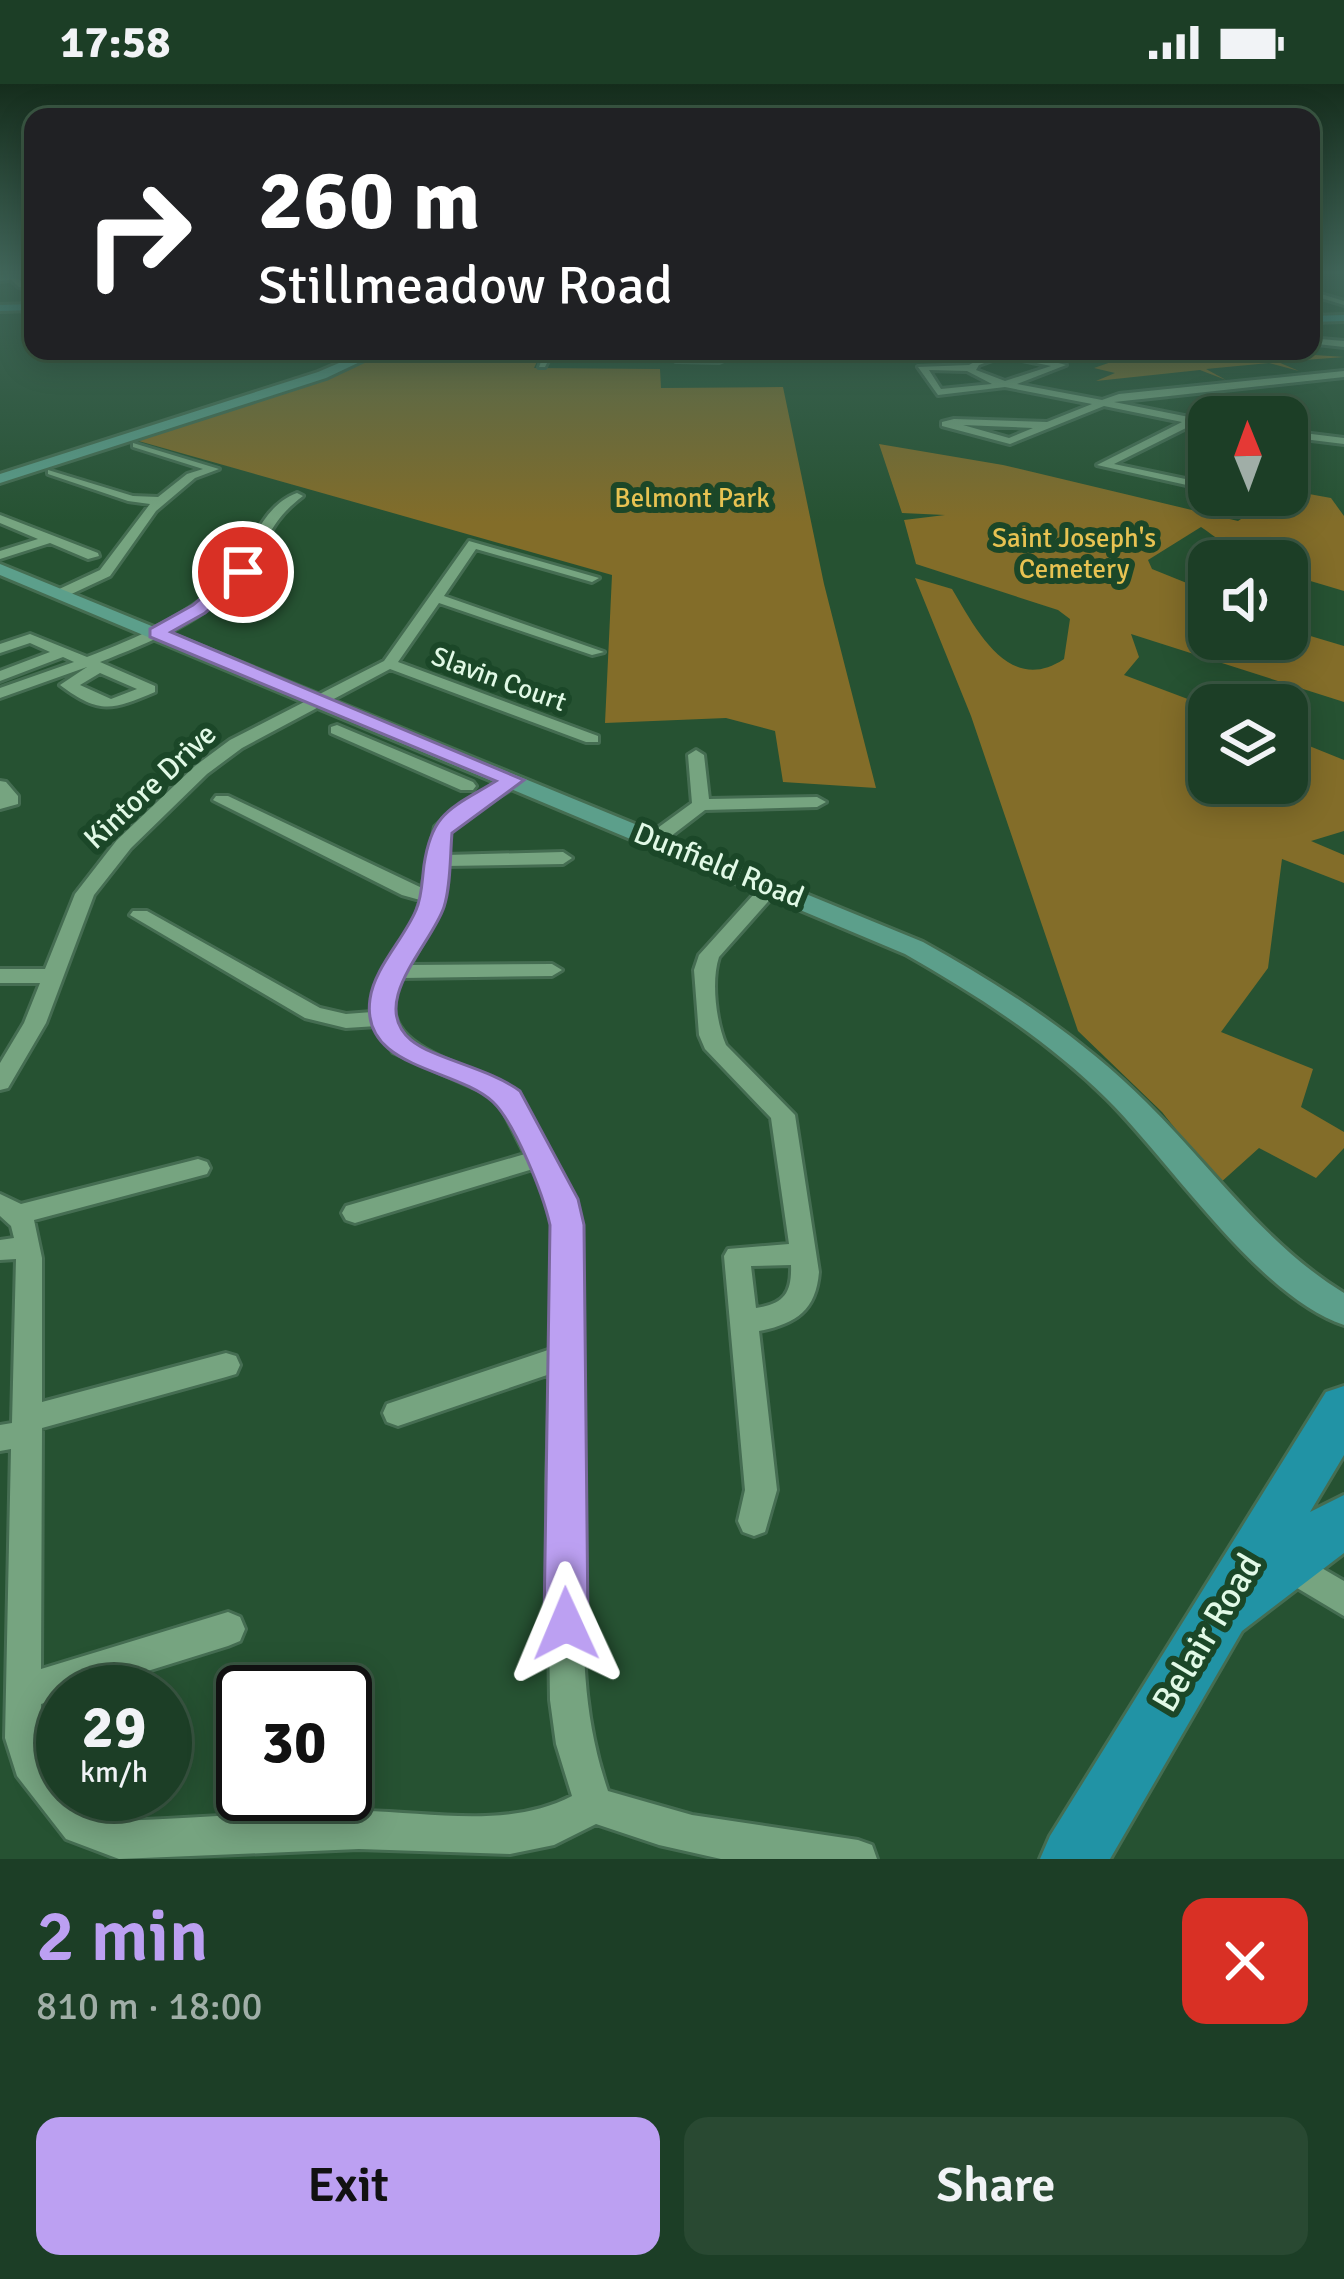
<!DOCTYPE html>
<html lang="en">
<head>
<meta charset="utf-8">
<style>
  :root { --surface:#1c3e26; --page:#294932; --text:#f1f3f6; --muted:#a0aea7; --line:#3a5743; --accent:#bca0f2 }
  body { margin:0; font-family:Signika,sans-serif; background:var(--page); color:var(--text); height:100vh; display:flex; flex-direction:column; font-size:45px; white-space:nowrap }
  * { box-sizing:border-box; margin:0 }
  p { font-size:39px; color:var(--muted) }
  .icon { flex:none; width:66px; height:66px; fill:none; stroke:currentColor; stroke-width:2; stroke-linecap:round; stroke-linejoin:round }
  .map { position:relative; height:1775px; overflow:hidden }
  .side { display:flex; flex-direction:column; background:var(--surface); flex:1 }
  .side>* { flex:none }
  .top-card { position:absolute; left:24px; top:24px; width:1296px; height:252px; border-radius:24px; box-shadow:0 6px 30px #0003,0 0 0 3px var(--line); background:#202124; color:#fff; overflow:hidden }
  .needle { width:78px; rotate:359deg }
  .fabs { position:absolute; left:1188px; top:312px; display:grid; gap:24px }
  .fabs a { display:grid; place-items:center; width:120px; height:120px; border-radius:24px; background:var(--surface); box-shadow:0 6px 30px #0003,0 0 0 3px var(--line); font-size:60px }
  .speed { position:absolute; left:36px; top:1581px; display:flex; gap:24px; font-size:60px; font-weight:700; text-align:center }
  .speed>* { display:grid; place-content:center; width:156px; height:156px; border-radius:50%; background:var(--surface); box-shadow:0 6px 30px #0003,0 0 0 3px var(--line); line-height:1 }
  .speed small { font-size:30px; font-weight:400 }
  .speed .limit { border:6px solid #111; border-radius:18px; background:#fff; color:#111 }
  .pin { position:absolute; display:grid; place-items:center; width:102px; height:102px; color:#fff; margin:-51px; border:6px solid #fff; border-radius:50%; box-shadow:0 3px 12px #0007 }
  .me { position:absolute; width:132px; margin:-66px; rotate:359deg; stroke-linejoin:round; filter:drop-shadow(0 0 9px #0008) }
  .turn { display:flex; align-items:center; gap:42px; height:252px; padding:0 36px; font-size:54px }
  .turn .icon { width:156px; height:156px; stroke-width:2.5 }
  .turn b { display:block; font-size:84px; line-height:102px }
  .round { display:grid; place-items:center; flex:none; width:126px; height:126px; border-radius:24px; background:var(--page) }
  .overview { display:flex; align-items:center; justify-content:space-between; height:204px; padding:0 36px }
  h1 { font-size:72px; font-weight:600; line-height:90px; color:var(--accent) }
  .action { display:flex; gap:24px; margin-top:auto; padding:24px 36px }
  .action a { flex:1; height:138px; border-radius:24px; background:var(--accent); color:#111; font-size:48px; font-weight:600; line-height:138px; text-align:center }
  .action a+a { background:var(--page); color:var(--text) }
  .status { display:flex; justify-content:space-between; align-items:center; height:84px; padding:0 60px; background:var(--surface); direction:ltr }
  .status svg { height:33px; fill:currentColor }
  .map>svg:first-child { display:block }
  .green { fill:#836d29 }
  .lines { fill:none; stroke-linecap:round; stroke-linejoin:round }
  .street-casing { stroke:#456d52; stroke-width:6 }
  .secondary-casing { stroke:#456d52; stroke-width:6 }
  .primary-casing { stroke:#456d52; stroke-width:6 }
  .highway-casing { stroke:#456d52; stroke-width:6 }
  .street { fill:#76a480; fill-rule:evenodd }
  .secondary { fill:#5c9f8b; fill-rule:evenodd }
  .primary { fill:#439a96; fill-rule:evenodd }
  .highway { fill:#2193a5; fill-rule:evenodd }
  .route { fill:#bca0f2; stroke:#7a689d; stroke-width:3 }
  .labels { text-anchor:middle; stroke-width:12; stroke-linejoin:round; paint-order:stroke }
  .far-park-label { font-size:27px; fill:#e7c252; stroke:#1b4728 }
  .far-street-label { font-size:27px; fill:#e1f9e6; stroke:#1b4728 }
  .street-label { font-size:30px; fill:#e1f9e6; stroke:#1b4728 }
  .near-street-label { font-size:36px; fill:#e1f9e6; stroke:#1b4728 }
</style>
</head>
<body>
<div class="status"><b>17:58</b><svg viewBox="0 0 49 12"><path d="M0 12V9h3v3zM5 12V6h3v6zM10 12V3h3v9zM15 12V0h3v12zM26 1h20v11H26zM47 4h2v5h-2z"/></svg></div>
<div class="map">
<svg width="1344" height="1775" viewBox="0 0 1344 1775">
  <rect width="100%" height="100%" fill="#265232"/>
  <!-- green -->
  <path class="green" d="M385,267H542L534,284L660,285L661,304L783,303L824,500L876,704L783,698L775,647L726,634L605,639L612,491L135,356L359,281Z
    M1143,267L1211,276L1253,267L1344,273L1278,278L1299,287L1269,279L1206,285L1226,296L1200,286L1096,297L1115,289L1094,284Z
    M879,360L1003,381L1238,437L1278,411H1287V406L1331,414L1344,432V507L1287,490V477C1242,477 1236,467 1201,443L1148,476L1152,485L1209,508V555H1287V545L1344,562V618L1131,550L1139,573L1124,591L1209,623V699H1287V653L1344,676V747L1311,757L1344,771V799L1282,775L1268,884L1221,948L1313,985L1301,1023L1344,1048V1064L1316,1094L1259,1064L1219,1100L1162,1028L1078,947L971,632L915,494L952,505C976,545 1009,612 1064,575L1070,535L1058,526L916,480L904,436L945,431L902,429Z"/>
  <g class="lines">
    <defs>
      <path id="street" d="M5,190H13L24,199L33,201V205L19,203Z
        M1311,207L1344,217V221L1311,211Z
        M1320,255L1344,257V263L1317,260Z
        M545,267H553L545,283H539Z
        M732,267H744L719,278L676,277L718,272Z
        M994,267H1012L1066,281L1017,300L1102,316L1119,310L1344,287V293L1114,318L1209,337V343L1194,340L1114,380L1209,400V406L1097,381L1182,338L1104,322L1010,360L942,342V338L954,335L1047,338L1092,320L1005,303L938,311L918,283L969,281ZM1003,272L1051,282L1005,297L976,286L979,281ZM929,286L967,287L992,300L941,305ZM963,341L1033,344L1009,354Z
        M1287,347L1344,354V360L1287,353Z
        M133,359L219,385L195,394L156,427L110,492L65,513H55V507L100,486L150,420L128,417L48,390V386L133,412L158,413L187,390L203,385L133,363Z
        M297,409L303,412C266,440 269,460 243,492C209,535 149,559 100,578L155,602V608C112,626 100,631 60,601L87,583L0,614V604L74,578L63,573L0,597V587L50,568L30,559L0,569V560L30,550L87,573C136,554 189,532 227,494C254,466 258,424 297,409ZM100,589L137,605L111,615L80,601Z
        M0,431L98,469L99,472L88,475L50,459L0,475V467L38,455L0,439Z
        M469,457L599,494L592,498L476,465L444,512L604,568L592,571L439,519L398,578L598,652V658H586L390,585L242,664L207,690L131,764L94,811L46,939L8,1004L0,1006V979L24,939L40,899H0V885H45L75,810L117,756L195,682L230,656L384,577Z
        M337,641L473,698L476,702L473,706H461L331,649V643Z
        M696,666L704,671L709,715L817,713L826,718L817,723L705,726L662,759H648L646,755L648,751L692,719L688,671Z
        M513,691L522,696L519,700L466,733L450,749L446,771L563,768L572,774L563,780L445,782L437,833L410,881L552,880L562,886L552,892L402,894C362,967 477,978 517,1009L574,1115L580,1141C579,1257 578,1374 582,1490C584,1570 582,1630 608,1707L692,1731L858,1756L872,1761L877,1775H721L659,1761L596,1740L554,1761L510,1770L359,1765L119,1775L66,1755L17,1692L5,1654L11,1365L0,1367V1341L12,1339L16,1175L0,1176V1156L14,1154L11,1142L0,1132V1110L21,1120L198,1075L207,1078L210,1084L207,1090L34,1136L42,1174V1318L226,1269L236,1272L240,1281L236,1290L226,1293L42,1344L41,1585L228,1528L240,1533L245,1545L240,1557L228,1562L80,1608H63V1613L41,1620C41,1634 39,1649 44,1663C51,1684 63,1684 63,1710H78L91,1727L119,1737C200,1734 281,1727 362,1727C431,1728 508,1745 572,1712L556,1660L550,1616L547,1398L550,1290L398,1342L387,1338L383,1329L387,1320L551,1265L554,1141L548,1115L533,1085L355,1139L346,1136L342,1129L346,1122L525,1070L500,1020L486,1009L393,968L377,942L346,944L305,934L130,831L133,827H147L320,924L346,930L372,928C374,885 413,858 420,816L402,811L213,716L216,712H228L422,804L435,743L454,725Z
        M0,697L6,698L18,712V720L0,725Z
        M772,796L782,802L719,873C711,897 716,938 726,961L795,1031L819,1188C816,1227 795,1240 759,1247L777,1406L765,1448L754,1452L743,1448L738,1437L745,1406L724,1172L728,1165L789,1160L771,1034L705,965L699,951L694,886L699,871L765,798ZM791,1181C792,1209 784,1220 756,1224L751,1182Z
        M1289,1465L1344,1497V1532L1277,1492L1273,1481L1277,1470Z"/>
      <path id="secondary" d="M33,190V193L0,197V191Z
        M367,267H383L326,294L0,399V390L318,288Z
        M0,480L923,858C1004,903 1081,953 1146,1018C1211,1082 1265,1161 1344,1209V1241C1259,1213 1171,1078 1106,1014C1047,956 977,911 905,870L0,491Z"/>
      <path id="primary" d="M33,220V226L0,227V221Z
        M1344,231V237L1311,238V232Z"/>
      <path id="highway" d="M1344,1302V1371L1310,1428L1344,1411V1469L1242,1547L1110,1775H1040L1050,1752L1326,1308Z"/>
    </defs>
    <!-- street casing -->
    <use href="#street" class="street-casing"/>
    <!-- secondary casing -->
    <use href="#secondary" class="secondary-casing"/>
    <!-- primary casing -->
    <use href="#primary" class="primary-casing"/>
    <!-- highway casing -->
    <use href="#highway" class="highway-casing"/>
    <!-- street -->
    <use href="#street" class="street"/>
    <!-- secondary -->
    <use href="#secondary" class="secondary"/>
    <!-- primary -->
    <use href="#primary" class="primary"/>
    <!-- highway -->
    <use href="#highway" class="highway"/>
  </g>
  <!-- sky -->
  <linearGradient id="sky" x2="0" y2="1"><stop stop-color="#152d1c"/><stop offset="0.43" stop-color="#41665a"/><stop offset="1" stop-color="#41665a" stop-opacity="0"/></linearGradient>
  <rect width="1344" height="438" fill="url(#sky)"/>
  <!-- route -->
  <path class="route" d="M237,484L252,488L205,529L171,548L524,696L452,749C450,772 451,801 444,823C432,860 367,919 411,956C434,975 489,984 520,1007L578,1115L584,1141L588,1540L581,1556L566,1562L550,1556L544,1540L550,1141C543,1110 515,1039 493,1018C455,983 360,985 370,915C374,884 404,855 416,826C422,813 422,796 424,781C432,727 452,724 496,697L150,553V545L193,521Z"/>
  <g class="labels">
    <!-- far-park labels -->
    <g class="far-park-label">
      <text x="692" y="423">Belmont Park</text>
      <text x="1074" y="463">Saint Joseph's<tspan x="1074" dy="31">Cemetery</tspan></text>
    </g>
    <!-- far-street labels -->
    <g class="far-street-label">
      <text transform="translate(499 595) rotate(20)" y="9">Slavin Court</text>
    </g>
    <!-- street labels -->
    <g class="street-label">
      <text transform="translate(150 702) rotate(-43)" y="10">Kintore Drive</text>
      <text transform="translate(719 781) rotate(22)" y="10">Dunfield Road</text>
    </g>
    <!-- near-street labels -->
    <g class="near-street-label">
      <text transform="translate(1206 1548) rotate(-59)" y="13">Belair Road</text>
    </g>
  </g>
</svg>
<div class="fabs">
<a><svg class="needle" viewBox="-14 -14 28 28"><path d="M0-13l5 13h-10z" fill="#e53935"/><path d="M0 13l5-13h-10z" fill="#a0aea7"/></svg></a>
<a><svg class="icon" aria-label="sound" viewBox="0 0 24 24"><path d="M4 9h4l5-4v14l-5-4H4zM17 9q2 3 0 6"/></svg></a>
<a><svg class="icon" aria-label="layers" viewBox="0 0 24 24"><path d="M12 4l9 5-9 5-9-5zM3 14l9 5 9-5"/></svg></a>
</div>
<div class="speed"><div>29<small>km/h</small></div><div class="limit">30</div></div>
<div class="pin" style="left:243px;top:488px;background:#d93025"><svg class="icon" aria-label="arrive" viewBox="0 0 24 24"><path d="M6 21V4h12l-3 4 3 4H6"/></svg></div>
<svg class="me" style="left:566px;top:1540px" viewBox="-20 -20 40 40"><path d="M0-17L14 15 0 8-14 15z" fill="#bca0f2" stroke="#fff" stroke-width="4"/></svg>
<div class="top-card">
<div class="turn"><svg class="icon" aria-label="right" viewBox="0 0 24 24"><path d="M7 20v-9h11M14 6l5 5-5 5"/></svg><div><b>260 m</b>Stillmeadow Road</div></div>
</div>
</div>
<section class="side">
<div class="overview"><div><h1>2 min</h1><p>810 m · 18:00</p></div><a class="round" style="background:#d93025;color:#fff"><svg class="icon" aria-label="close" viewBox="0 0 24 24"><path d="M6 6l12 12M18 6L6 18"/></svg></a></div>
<div class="action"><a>Exit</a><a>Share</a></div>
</section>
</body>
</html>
